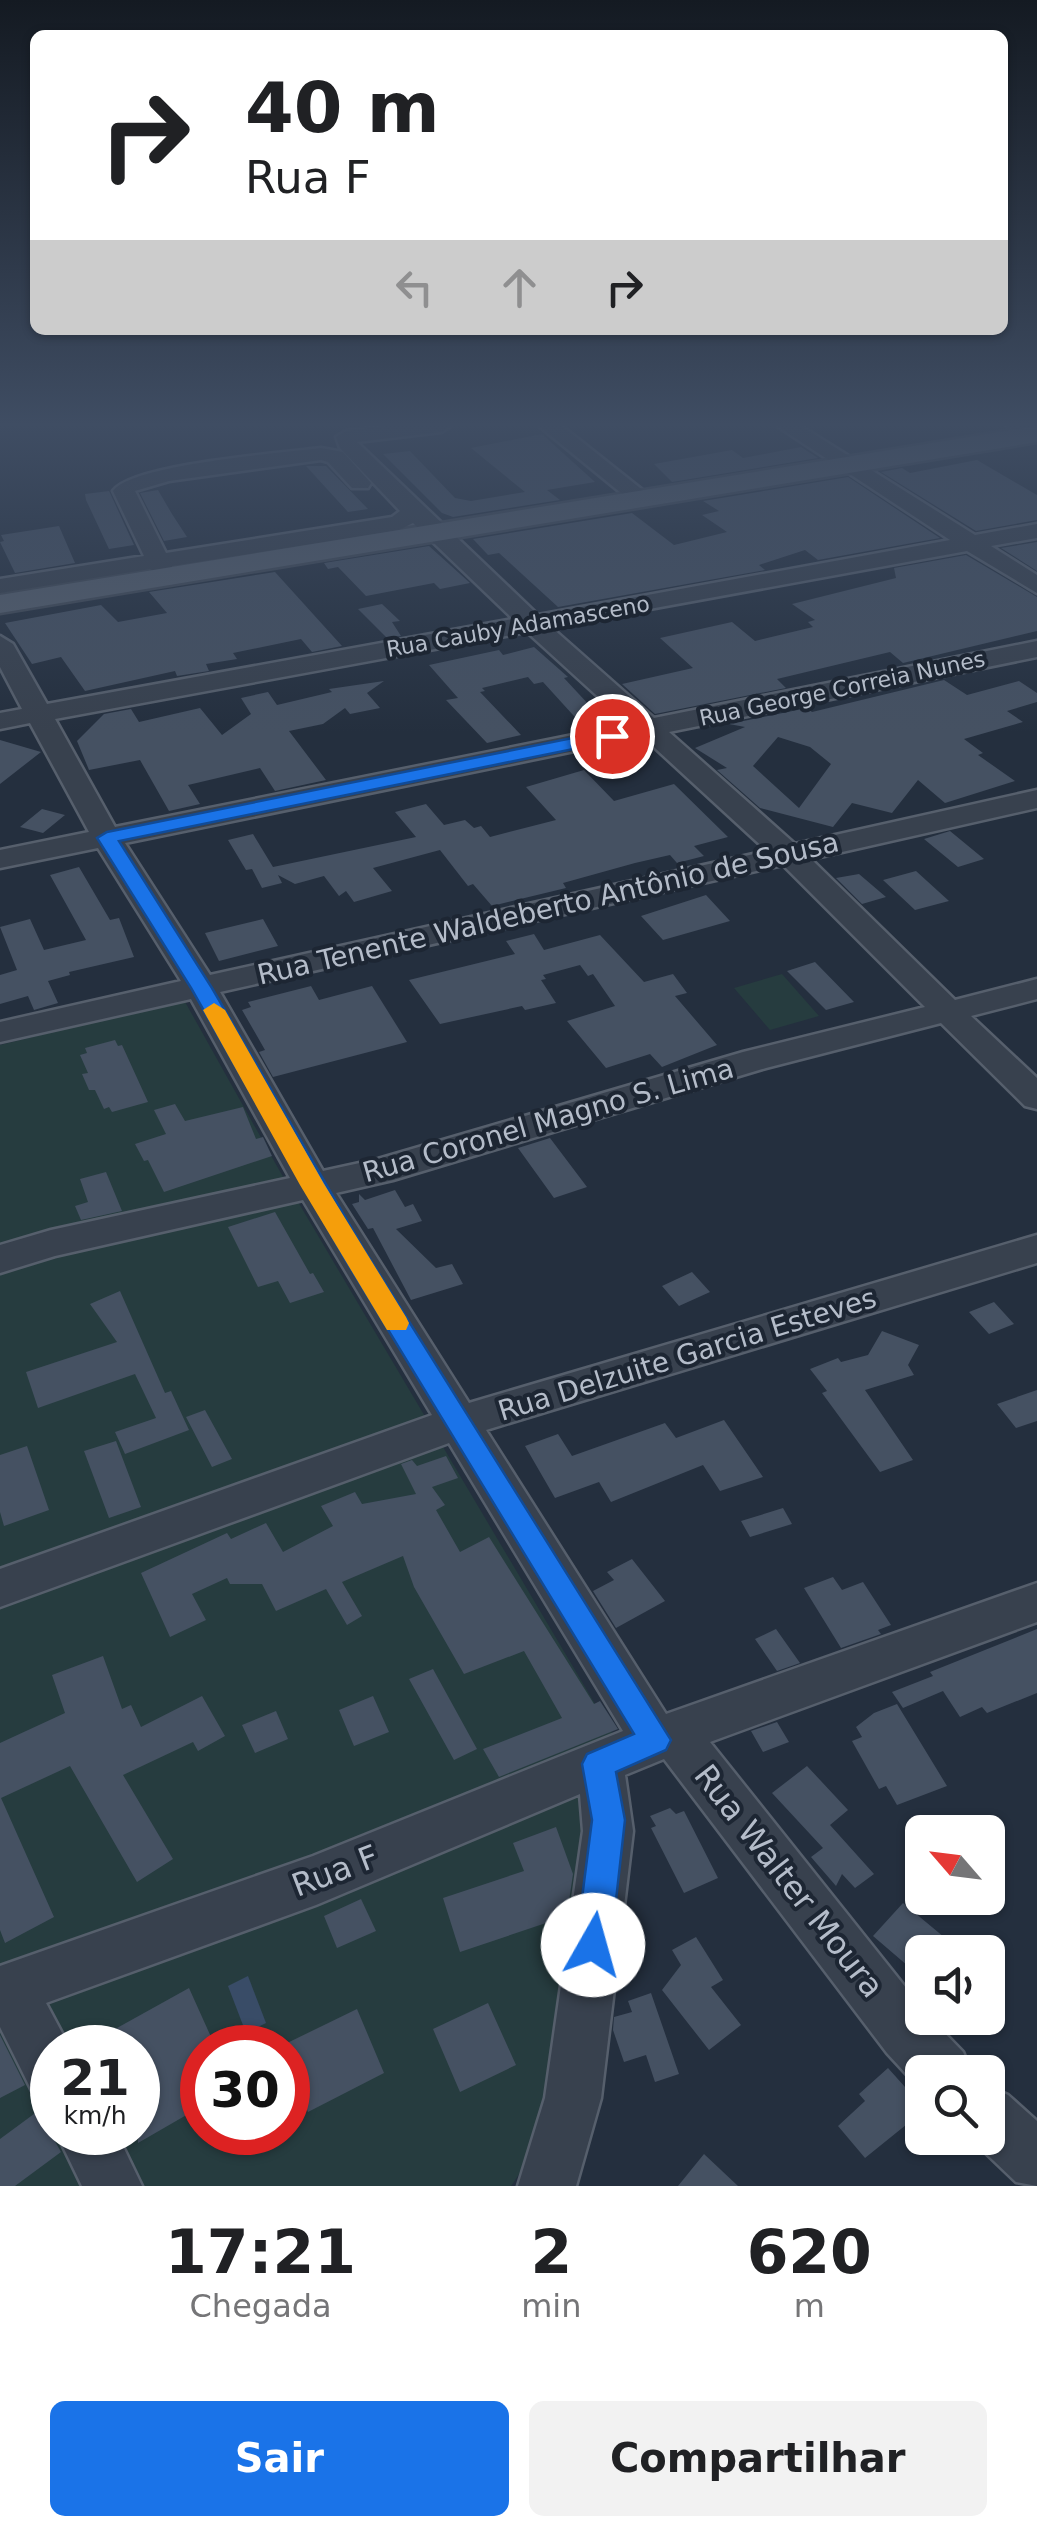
<!DOCTYPE html>
<html lang="pt">
<head>
<meta charset="utf-8">
<style>
  :root { --surface:#fff; --page:#f2f2f2; --text:#202124; --muted:#757577; --accent:#1a73e8 }
  body { margin:0; font-family:"DejaVu Sans",sans-serif; background:var(--page); color:var(--text); height:100vh; display:flex; flex-direction:column; font-size:38px; white-space:nowrap }
  * { box-sizing:border-box; margin:0 }
  p { font-size:32px; color:var(--muted) }
  .icon { flex:none; width:55px; height:55px; fill:none; stroke:currentColor; stroke-width:2; stroke-linecap:round; stroke-linejoin:round }
  .map { position:relative; height:2186px; overflow:hidden }
  .details { display:flex; flex-direction:column; background:var(--surface); flex:1 }
  .details>* { flex:none }
  .banner { position:absolute; left:30px; top:30px; width:978px; height:305px; border-radius:15px; box-shadow:0 2px 8px #0004; background:#fff; color:var(--text); overflow:hidden }
  .needle { width:65px; rotate:298deg }
  .tools { position:absolute; left:905px; top:1815px; display:grid; gap:20px }
  .tools a { display:grid; place-items:center; width:100px; height:100px; border-radius:15px; background:var(--surface); box-shadow:0 2px 8px #0004; font-size:50px }
  .speed { position:absolute; left:30px; top:2025px; display:flex; gap:20px; font-size:50px; font-weight:700; text-align:center }
  .speed>* { display:grid; place-content:center; width:130px; height:130px; border-radius:50%; background:var(--surface); box-shadow:0 2px 8px #0004; line-height:1 }
  .speed small { font-size:25px; font-weight:400 }
  .speed .limit { border:15px solid #d22; background:#fff; color:#111 }
  .pin { position:absolute; display:grid; place-items:center; width:85px; height:85px; color:#fff; margin:-42px; border:5px solid #fff; border-radius:50%; box-shadow:0 2px 10px #0007 }
  .me { position:absolute; width:110px; margin:-55px; rotate:7deg; stroke-linejoin:round; filter:drop-shadow(0 0 8px #0008) }
  .turn { display:flex; align-items:center; gap:35px; height:210px; padding:0 50px; font-size:45px }
  .turn .icon { width:130px; height:130px; stroke-width:2.5 }
  .turn b { display:block; font-size:70px; line-height:85px }
  .lanes { display:flex; align-items:center; height:95px; padding:0 50px; background:#0003; justify-content:center; gap:50px; direction:ltr }
  .lanes .off { opacity:.35 }
  .eta { display:flex; justify-content:space-evenly; align-items:center; height:170px; text-align:center }
  .eta b { font-size:60px; font-weight:700; line-height:70px }
  .cta { display:flex; gap:20px; margin-top:auto; padding:20px 50px }
  .cta a { flex:1; height:115px; border-radius:15px; background:var(--accent); color:#fff; font-size:40px; font-weight:700; line-height:115px; text-align:center }
  .cta a+a { background:var(--page); color:var(--text) }
  .map>svg:first-child { display:block }
  .green { fill:#263c3f; fill-rule:evenodd }
  .water { fill:#394c67 }
  .building { fill:#455162; fill-rule:evenodd }
  .lines { fill:none; stroke-linecap:round; stroke-linejoin:round }
  .minor-casing { stroke:#565f6c; stroke-width:5 }
  .major-casing { stroke:#414a57; stroke-width:5 }
  .minor { fill:#38414e; fill-rule:evenodd }
  .major { fill:#56606e; fill-rule:evenodd }
  .route { fill:#1a73e8; stroke:#114b97; stroke-width:2.5 }
  .slow { fill:#f59e0b }
  .labels { text-anchor:middle; stroke-width:8; stroke-linejoin:round; paint-order:stroke }
  .far-street-label { font-size:22px; fill:#b4bcc9; stroke:#1d2633 }
  .street-label { font-size:28px; fill:#b4bcc9; stroke:#1d2633 }
  .near-street-label { font-size:32px; fill:#b4bcc9; stroke:#1d2633 }
</style>
</head>
<body>
<div class="map">
<svg width="1037" height="2186" viewBox="0 0 1037 2186">
  <rect width="100%" height="100%" fill="#242f3e"/>
  <!-- green -->
  <path class="green" d="M782,974L819,1016L770,1030L734,988Z
    M184,1000L278,1168L614,1736L554,2086L526,2164L511,2186H0V1045ZM52,2048H138V2132H52ZM202,2048H288V2132H202Z"/>
  <!-- water -->
  <path class="water" d="M248,1976L266,2023L246,2033L228,1986Z"/>
  <!-- building -->
  <path class="building" d="M542,434L595,482L547,490L560,500L453,517L442,513L383,454L410,451L455,498L471,501L525,492L471,448Z
    M801,447L818,458L672,482L654,464L732,450L743,458Z
    M977,460L1037,495V520L976,531L881,472L902,468L910,473Z
    M306,466H326L368,509L348,512Z
    M848,477L940,538L818,560L805,550L759,565L765,570L558,607L499,553L488,555L473,539L632,513L674,545L727,532L702,515L719,511L703,501Z
    M158,490L172,514L187,537L164,541L140,493Z
    M109,491L110,493L134,545L109,549L86,500L85,494Z
    M59,526L75,563L15,573L0,542L4,541L1,535Z
    M1037,542V571L1001,548Z
    M429,546L470,583L440,589L434,583L366,596L338,567L328,569L324,563Z
    M966,555L1037,597V631L903,663L890,652L777,679L786,688L655,714L622,684L693,668L660,638L732,622L755,641L813,627L808,622L815,620L792,604L896,578L894,568Z
    M275,572L342,646L312,652L301,639L233,653L237,659L206,664L209,671L177,676L175,671L85,691L61,657L32,664L5,623L101,605L118,622L167,613L149,592Z
    M382,604L400,621L392,622L401,636L387,638L358,609Z
    M534,647L568,677L564,678L604,721L583,726L543,682L534,684L528,677L482,688L485,691L480,692L521,735L487,743L446,700L458,698L429,665L499,650L503,655Z
    M944,680L967,695L1019,681L1037,693V702L1007,711L1023,722L964,739L983,753L978,755L1015,781L945,803L918,780L892,813L852,803L833,827L760,808L717,770L727,768L695,748L745,727L729,724L807,708L812,712ZM778,737L810,747L831,764L799,808L753,766Z
    M384,681L367,693L380,708L350,714L345,708L323,724L289,731L326,780L275,791L260,768L188,785L200,804L169,811L140,760L89,770L77,741L104,714L131,709L139,722L200,708L222,735L251,714L241,698L268,692L277,705L332,692L329,689Z
    M0,740L41,752L0,784Z
    M584,770L614,801L674,784L728,837L694,846L704,856L677,863L670,855L635,863L563,883L566,888L492,906L473,884L468,886L440,850L373,868L392,891L354,902L346,891L339,896L324,876L295,884L278,875L282,883L262,888L252,869L246,870L228,840L253,834L273,867L416,837L395,812L426,804L444,825L465,820L474,828L481,826L490,837L556,820L526,787Z
    M42,809L65,815L43,833L20,827Z
    M950,831L984,859L958,867L924,839Z
    M79,867L110,920L119,918L134,957L69,972L70,975L48,981L58,1003L34,1010L28,996L0,1004V975L17,970L0,927L30,919L44,950L86,940L50,875Z
    M916,871L949,901L915,910L883,880Z
    M859,874L886,897L862,904L836,878Z
    M706,895L730,921L663,940L641,916Z
    M263,919L278,946L219,961L205,933Z
    M534,934L544,950L600,935L644,982L673,974L687,993L675,996L717,1045L662,1067L650,1054L606,1068L567,1021L615,1006L593,974L588,976L580,965L543,975L546,979L541,980L556,1003L525,1010L522,1006L440,1024L409,980L515,954L506,941Z
    M815,962L854,1002L826,1010L787,971Z
    M311,986L319,1000L372,986L407,1042L273,1077L259,1052L265,1050L242,1010L251,1007L248,1002Z
    M115,1040L118,1046L122,1045L148,1102L112,1112L109,1107L104,1109L95,1090H89L82,1074L88,1073L80,1055L87,1053L85,1048Z
    M175,1104L185,1121L243,1107L256,1139L263,1137L272,1156L164,1192L148,1160L144,1161L135,1144L166,1134L154,1110Z
    M550,1138L587,1187L554,1198L518,1148Z
    M106,1172L122,1211L81,1220L75,1206L88,1202L80,1179Z
    M395,1190L405,1207L413,1204L422,1221L396,1229L436,1268L452,1264L463,1284L411,1300L373,1228L368,1229L352,1204L359,1202V1194L365,1200Z
    M275,1212L310,1274L313,1273L324,1292L290,1303L278,1281L258,1287L228,1227Z
    M692,1272L710,1292L679,1306L662,1286Z
    M120,1291L165,1393L171,1391L189,1430L125,1454L115,1432L156,1418L135,1374L38,1408L26,1372L117,1342L90,1304Z
    M994,1302L1014,1324L989,1334L969,1312Z
    M882,1331L919,1345L908,1365L914,1375L865,1390L913,1460L880,1472L822,1393L827,1391L810,1369L838,1358L841,1362L868,1355Z
    M1037,1390V1421L1016,1428L997,1404Z
    M205,1410L232,1459L212,1467L186,1417Z
    M724,1420L763,1477L720,1491L703,1465L611,1502L599,1482L555,1498L525,1446L558,1434L572,1456L665,1423L676,1438Z
    M116,1441L141,1507L109,1518L84,1451Z
    M27,1446L49,1510L4,1526L0,1512V1455Z
    M446,1456L458,1478L432,1487L445,1505L436,1510L460,1552L489,1537L594,1704L600,1701L618,1729L499,1777L483,1749L562,1718L524,1651L464,1674L414,1587L403,1556L342,1582L362,1616L347,1625L326,1589L276,1611L262,1584H230L227,1578L192,1594L206,1620L170,1637L141,1573L227,1533L231,1539L266,1523L283,1552L333,1526L321,1506L355,1492L362,1504L416,1494L401,1464L412,1460L417,1466Z
    M783,1508L792,1524L750,1537L741,1521Z
    M632,1559L665,1601L616,1628L593,1591L614,1580L607,1572Z
    M833,1577L842,1590L863,1582L891,1625L878,1630L881,1634L841,1648L804,1588Z
    M776,1629L800,1663L777,1671L755,1639Z
    M1037,1629V1693L987,1713L982,1707L960,1717L943,1691L903,1708L892,1692L933,1676L930,1672Z
    M103,1656L122,1709L131,1705L141,1727L202,1696L225,1736L198,1751L193,1742L123,1775L173,1859L137,1882L70,1766L1,1798L54,1917L5,1943L0,1930V1743L65,1713L52,1675Z
    M433,1669L477,1749L454,1760L409,1679Z
    M373,1696L389,1732L354,1746L339,1710Z
    M897,1704L947,1786L897,1805L886,1786L879,1789L852,1741L862,1737L856,1727L874,1713Z
    M276,1711L288,1739L255,1753L242,1725Z
    M777,1722L789,1742L763,1752L751,1731Z
    M807,1766L848,1810L830,1825L874,1874L855,1888L842,1874L836,1886L811,1857L823,1848L772,1793Z
    M670,1808L676,1814L684,1811L718,1878L684,1893L651,1828L656,1826L650,1816Z
    M556,1827L573,1874L563,1942L555,1946L546,1923L460,1952L443,1898L524,1871L513,1843Z
    M361,1899L376,1931L337,1948L324,1916Z
    M903,1903L962,1952H922V1978L873,1936Z
    M696,1937L723,1980L711,1987L741,2025L709,2050L662,1990L681,1965L672,1950Z
    M189,1988L216,2048H202V2106L138,2143V2048H81Z
    M651,1993L679,2074L655,2082L646,2055L624,2062L613,2030L614,2017L632,2012L628,2001Z
    M488,2003L516,2065L460,2092L433,2029Z
    M357,2009L384,2073L308,2112L288,2062V2048L281,2046Z
    M0,2035L25,2085L0,2098Z
    M888,2068L922,2106V2112L865,2158L838,2126L865,2101L859,2094Z
    M38,2111L61,2152L15,2186H0V2139Z
    M704,2154L738,2186H678Z"/>
  <g class="lines">
    <defs>
      <path id="minor" d="M385,426H451L441,432L357,442L538,615L950,540L777,426H801L975,535L1037,524V538L991,546L1037,575V593L967,551L551,627L654,718L1037,641V657L669,732L795,844L1037,790V808L811,859L955,1000L1037,979V999L971,1016L1037,1078V1109L1025,1106L941,1023L766,1068L393,1180L336,1193L469,1403L1037,1235V1263L486,1430L666,1714L1037,1583V1622L710,1742L922,2008V2018H930L963,2052L971,2072H922V2091L887,2053L664,1759L625,1775L633,1831L601,2098L576,2186H518L545,2098L583,1831L580,1794L316,1905L46,2003L70,2048H52V2099L32,2091L0,2027V1966L313,1856L623,1731L449,1443L0,1607V1569L432,1415L303,1200L55,1256L0,1273V1245L51,1230L290,1178L191,999L0,1042V1022L181,981L98,848L0,868V850L89,832L30,723L0,729V713L22,709L0,667V636L13,644L47,704L513,619L413,523L399,530L172,566L170,574L162,576L150,569L0,593V579L144,556L113,491C132,464 282,453 321,448L343,452L371,483L368,488H352L328,462L321,460L169,481L135,491L166,553L392,517L400,511L340,448L336,437L346,431ZM527,632L628,724L115,827L55,719ZM643,737L767,851L210,975L125,843ZM783,865L925,1007L743,1052L378,1159L323,1171L220,992Z
        M539,426H562L645,492L642,497H626Z
        M1006,426H1037V438Z
        M988,2086L1008,2095L1037,2121V2186L1016,2182L970,2138H988Z
        M56,2132H116L142,2186H82Z"/>
      <path id="major" d="M1037,426V442L0,613V595Z"/>
    </defs>
    <!-- minor casing -->
    <use href="#minor" class="minor-casing"/>
    <!-- major casing -->
    <use href="#major" class="major-casing"/>
    <!-- minor -->
    <use href="#minor" class="minor"/>
    <!-- major -->
    <use href="#major" class="major"/>
  </g>
  <!-- sky -->
  <linearGradient id="sky" x2="0" y2="1"><stop stop-color="#141a22"/><stop offset="0.58" stop-color="#3f4d63"/><stop offset="1" stop-color="#3f4d63" stop-opacity="0"/></linearGradient>
  <rect width="1037" height="732" fill="url(#sky)"/>
  <!-- route -->
  <path class="route" d="M612,730L618,732V740L119,841L212,988L363,1248L671,1740L666,1750L616,1772L625,1820L611,1945L606,1957L593,1962L581,1957L576,1945L592,1820L582,1764L587,1754L634,1734L345,1259L191,988L97,838L107,832Z"/>
  <!-- slow -->
  <path class="slow" d="M214,1003L225,1010L324,1184L406,1317L409,1323L406,1330H387L300,1185L203,1010Z"/>
  <g class="labels">
    <!-- far-street labels -->
    <g class="far-street-label">
      <text transform="translate(518 626) rotate(-10)" y="8">Rua Cauby Adamasceno</text>
      <text transform="translate(842 688) rotate(-12)" y="8">Rua George Correia Nunes</text>
    </g>
    <!-- street labels -->
    <g class="street-label">
      <text transform="translate(548 908) rotate(-13)" y="10">Rua Tenente Waldeberto Antônio de Sousa</text>
      <text transform="translate(548 1120) rotate(-16)" y="10">Rua Coronel Magno S. Lima</text>
      <text transform="translate(687 1354) rotate(-17)" y="10">Rua Delzuite Garcia Esteves</text>
    </g>
    <!-- near-street labels -->
    <g class="near-street-label">
      <text transform="translate(335 1871) rotate(-21)" y="11">Rua F</text>
      <text transform="translate(789 1881) rotate(52)" y="11">Rua Walter Moura</text>
    </g>
  </g>
</svg>
<div class="tools">
<a><svg class="needle" viewBox="-14 -14 28 28"><path d="M0-13l5 13h-10z" fill="#e53935"/><path d="M0 13l5-13h-10z" fill="#757577"/></svg></a>
<a><svg class="icon" aria-label="sound" viewBox="0 0 24 24"><path d="M4 9h4l5-4v14l-5-4H4zM17 9q2 3 0 6"/></svg></a>
<a><svg class="icon" aria-label="search" viewBox="0 0 24 24"><circle cx="10" cy="10" r="6"/><path d="M15 15l6 6"/></svg></a>
</div>
<div class="speed"><div>21<small>km/h</small></div><div class="limit">30</div></div>
<div class="pin" style="left:612px;top:736px;background:#d93025"><svg class="icon" aria-label="arrive" viewBox="0 0 24 24"><path d="M6 21V4h12l-3 4 3 4H6"/></svg></div>
<svg class="me" style="left:593px;top:1945px" viewBox="-20 -20 40 40"><circle r="19" fill="#fff"/><path d="M0-13L10 11 0 6-10 11z" fill="#1a73e8"/></svg>
<div class="banner">
<div class="turn"><svg class="icon" aria-label="right" viewBox="0 0 24 24"><path d="M7 20v-9h11M14 6l5 5-5 5"/></svg><div><b>40 m</b>Rua F</div></div>
<div class="lanes"><svg class="icon off" aria-label="left" viewBox="0 0 24 24"><path d="M17 20v-9H6M10 6l-5 5 5 5"/></svg><svg class="icon off" aria-label="ahead" viewBox="0 0 24 24"><path d="M12 20V5M6 11l6-6 6 6"/></svg><svg class="icon" aria-label="right" viewBox="0 0 24 24"><path d="M7 20v-9h11M14 6l5 5-5 5"/></svg></div>
</div>
</div>
<section class="details">
<div class="eta">
<div><b>17:21</b><p>Chegada</p></div>
<div><b>2</b><p>min</p></div>
<div><b>620</b><p>m</p></div>
</div>
<div class="cta"><a>Sair</a><a>Compartilhar</a></div>
</section>
</body>
</html>
